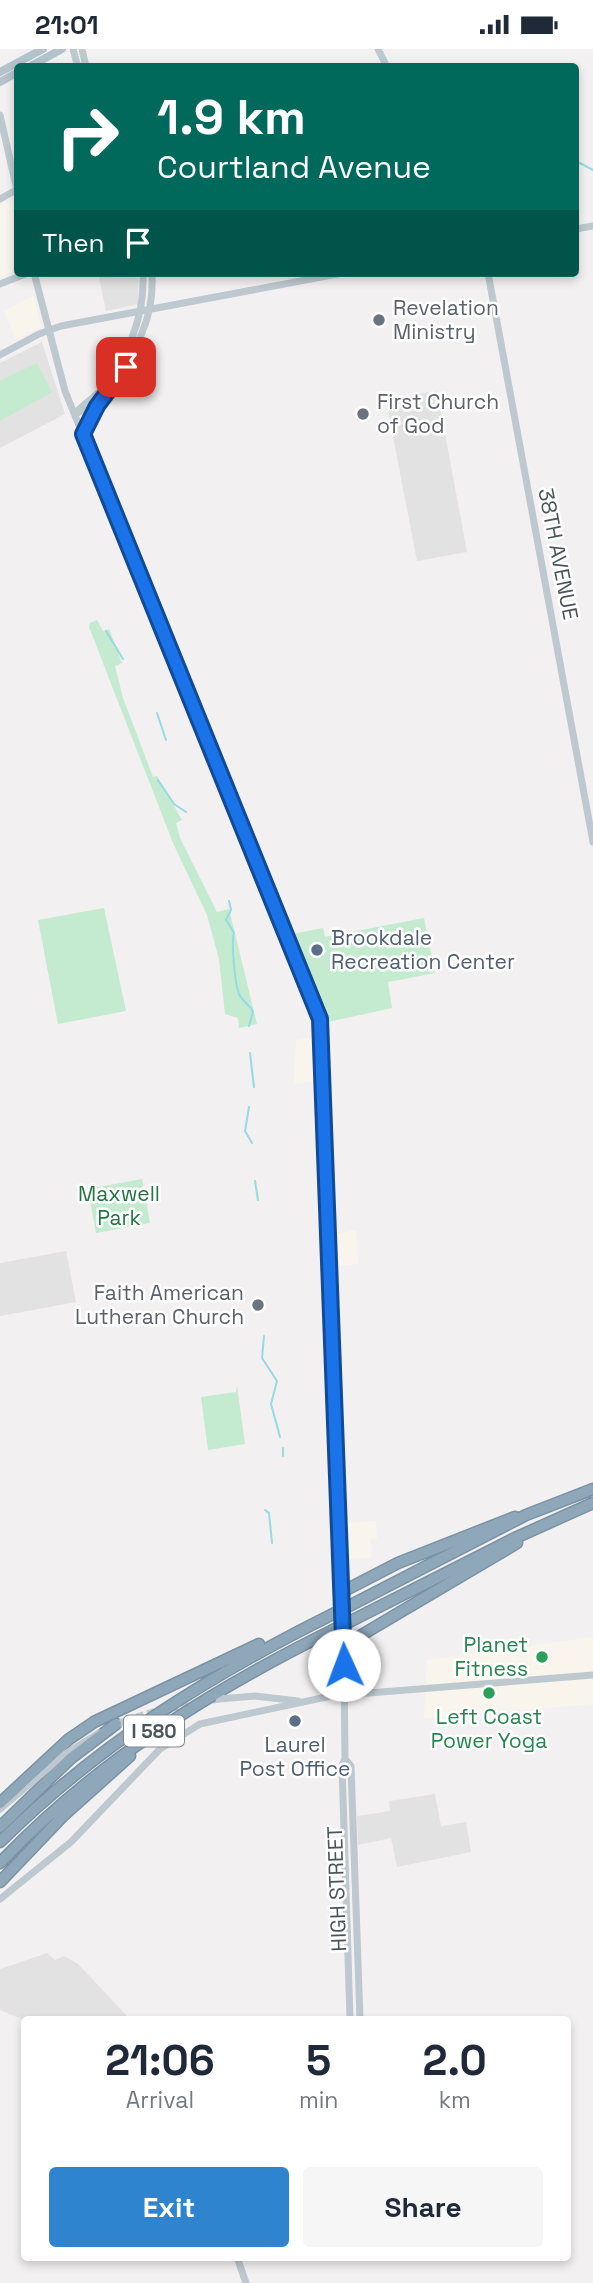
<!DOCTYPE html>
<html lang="en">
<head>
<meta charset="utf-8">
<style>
  :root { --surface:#fff; --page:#f6f6f7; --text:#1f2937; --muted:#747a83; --accent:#2e84ce }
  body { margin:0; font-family:"Space Grotesk",sans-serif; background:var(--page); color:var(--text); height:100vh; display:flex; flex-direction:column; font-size:26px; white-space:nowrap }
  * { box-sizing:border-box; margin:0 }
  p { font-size:23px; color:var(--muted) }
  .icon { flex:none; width:38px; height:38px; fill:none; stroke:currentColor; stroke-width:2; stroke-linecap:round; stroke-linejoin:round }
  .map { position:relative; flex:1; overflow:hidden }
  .details { position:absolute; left:21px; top:1967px; width:550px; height:245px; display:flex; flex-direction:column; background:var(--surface); border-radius:7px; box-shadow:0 4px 10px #0003 }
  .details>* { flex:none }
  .banner { position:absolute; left:14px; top:14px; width:565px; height:214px; border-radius:7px; box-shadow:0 4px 10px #0003; background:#00695c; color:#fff; overflow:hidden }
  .pin { position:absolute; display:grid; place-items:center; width:60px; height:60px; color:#fff; margin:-30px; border-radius:14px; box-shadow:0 4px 10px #0006 }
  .me { position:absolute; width:77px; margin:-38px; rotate:358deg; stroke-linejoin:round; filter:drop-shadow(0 0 5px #0008) }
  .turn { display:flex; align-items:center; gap:24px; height:147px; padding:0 28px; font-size:32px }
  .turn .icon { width:91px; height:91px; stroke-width:2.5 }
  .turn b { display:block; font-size:49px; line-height:60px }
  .then { display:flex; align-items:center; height:66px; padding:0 28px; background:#0003; gap:14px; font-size:26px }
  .eta { display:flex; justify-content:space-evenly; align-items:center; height:119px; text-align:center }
  .eta b { font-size:42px; font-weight:600; line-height:49px }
  .primary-button { display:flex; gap:14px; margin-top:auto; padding:14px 28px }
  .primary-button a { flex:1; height:80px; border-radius:7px; background:var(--accent); color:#fff; font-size:28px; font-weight:600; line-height:80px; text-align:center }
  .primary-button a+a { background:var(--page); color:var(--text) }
  .status { display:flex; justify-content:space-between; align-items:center; height:49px; padding:0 35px; background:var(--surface); direction:ltr }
  .status svg { height:19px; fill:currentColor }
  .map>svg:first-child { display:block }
  .commercial { fill:#faf5ec }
  .education { fill:#e3e2e2 }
  .green { fill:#c4eacf }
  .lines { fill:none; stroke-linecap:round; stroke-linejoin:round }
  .stream { stroke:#96dae2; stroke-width:2 }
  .secondary-tunnel { stroke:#c8c9cc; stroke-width:7; stroke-dasharray:7 3.5; stroke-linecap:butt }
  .highway-casing { stroke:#7992a5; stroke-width:13 }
  .secondary { stroke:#bec8cf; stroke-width:7 }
  .primary { stroke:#b3c2cb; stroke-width:8 }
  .highway { stroke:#8ea7b9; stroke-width:10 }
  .highway-bridge-casing { stroke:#7992a5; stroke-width:13; stroke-linecap:butt }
  .highway-bridge { stroke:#8ea7b9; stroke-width:10 }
  .route-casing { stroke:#114b97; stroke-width:18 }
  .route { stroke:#1a73e8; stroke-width:12 }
  .worship-dot { fill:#6b7280; stroke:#fff; stroke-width:2.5 }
  .service-dot { fill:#5c6f8a; stroke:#fff; stroke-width:2.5 }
  .leisure-dot { fill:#2e9e5b; stroke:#fff; stroke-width:2.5 }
  .labels { text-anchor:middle; stroke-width:5; stroke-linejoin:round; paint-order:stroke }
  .shield { fill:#fff; stroke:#80888c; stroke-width:2 }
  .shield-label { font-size:19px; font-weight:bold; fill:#4a555b }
  .worship-label { font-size:21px; fill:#5b616d; stroke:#fff; text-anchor:start }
  .street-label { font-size:21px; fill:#4a555b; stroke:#fff }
  .service-label { font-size:21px; fill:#4e5e75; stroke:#fff; text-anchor:start }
  .park-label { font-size:21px; fill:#227543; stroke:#fff }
  .leisure-label { font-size:21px; fill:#27864d; stroke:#fff; text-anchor:end }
</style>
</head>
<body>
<div class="status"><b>21:01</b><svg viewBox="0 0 49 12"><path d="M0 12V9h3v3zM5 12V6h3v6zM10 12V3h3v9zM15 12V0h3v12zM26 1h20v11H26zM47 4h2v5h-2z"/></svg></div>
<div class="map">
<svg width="593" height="2234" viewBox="0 0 593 2234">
  <rect width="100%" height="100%" fill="#f2f0f1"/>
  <!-- commercial -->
  <path class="commercial" d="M12,150L17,174V221L0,228V156Z
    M34,246L41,277L16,291L4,262Z
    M314,988L315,1032L294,1035L296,991Z
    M356,1181L358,1215L339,1217L337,1185Z
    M376,1472L377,1490H370L371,1509L348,1510L346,1474Z
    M593,1588V1655L424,1670L427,1611Z"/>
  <!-- education -->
  <path class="education" d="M98,224H139L138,255L106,262Z
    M42,293L65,365L0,399V314Z
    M437,342L467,503L417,512L386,351Z
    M66,1202L76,1253L0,1267V1214Z
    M435,1745L441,1777L466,1773L471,1803L397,1818L391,1789L358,1796L357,1767L390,1762L389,1752Z
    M47,1904L55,1911L64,1907L78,1915L130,1970L24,1971L0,1961V1920Z"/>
  <!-- green -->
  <path class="green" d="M37,314L52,343L0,372V332Z
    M97,571L103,582L109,580L122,614L115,617L123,649L153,728L157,727L182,771L176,774L180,789L217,863L229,860L257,975L239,979L238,969L225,965L219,910L207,866L173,794L89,578L90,574Z
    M104,859L126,962L58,975L38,871Z
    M424,869L435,924L388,933L392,959L328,973L292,885L323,879L325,888Z
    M142,1130L150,1174L96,1184L88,1140Z
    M237,1337L245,1395L208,1401L201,1348L236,1343Z"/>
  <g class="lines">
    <!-- stream -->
    <path class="stream" d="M576,112L593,121
      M106,582L123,610
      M157,664L166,691
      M158,731L174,755L186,763
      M229,852L231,861L226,871L234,884C231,894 235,935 239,945C242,952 250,956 253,963L249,977
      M250,1004L254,1038
      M249,1058L245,1082L252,1094
      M255,1132L258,1151
      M264,1287L262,1309L277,1332L271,1355L280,1388
      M283,1407V1399
      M265,1461L269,1464L272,1494"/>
    <!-- secondary-tunnel -->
    <path class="secondary-tunnel" d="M171,1659L219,1650
      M127,1671L160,1661"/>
    <defs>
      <path id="highway" d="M340,1544L398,1514L515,1468
        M351,1556L526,1466L593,1440
        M351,1572L515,1489L593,1454
        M343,1597L517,1494
        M0,1754L69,1690L94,1673L259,1595
        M0,1778L70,1710L116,1675
        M0,1793C99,1695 207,1628 331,1566
        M0,1814C95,1714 208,1643 331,1582
        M0,1833L63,1767L130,1707"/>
    </defs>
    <!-- highway casing -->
    <use href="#highway" class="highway-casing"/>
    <!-- secondary -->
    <path class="secondary" d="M73,0L78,18
      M82,0L86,18
      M378,0L387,18
      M0,66L18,146
      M0,150L18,140
      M576,180L593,177
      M34,224L65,342L320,970L344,1616L345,1710L342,1717L350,1970
      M488,224L593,793
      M0,235L28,224
      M0,306L39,285L61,277L343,224
      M75,365C81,357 91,351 99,343C128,308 145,270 143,224
      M75,365L96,355
      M83,385C110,326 156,295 152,224
      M219,1650L255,1647L298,1652
      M113,1677L127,1671
      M345,1710L351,1717L360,1970
      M0,1760L65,1705L99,1684
      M0,1850L71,1793L160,1700L200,1675L331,1647L593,1626
      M237,2208L246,2234"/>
    <!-- primary -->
    <path class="primary" d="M29,18L62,0
      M0,23L43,0
      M0,33L18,23"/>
    <!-- highway -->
    <use href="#highway" class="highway"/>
    <defs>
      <path id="highway-bridge" d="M331,1566L351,1556
        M331,1582L351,1572"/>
    </defs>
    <!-- highway-bridge casing -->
    <use href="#highway-bridge" class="highway-bridge-casing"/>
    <!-- highway-bridge -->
    <use href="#highway-bridge" class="highway-bridge"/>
  </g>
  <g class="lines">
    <defs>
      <path id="route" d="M126,318L97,357L83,385L320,970L344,1616"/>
    </defs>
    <!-- route casing -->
    <use href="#route" class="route-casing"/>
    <!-- route -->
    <use href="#route" class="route"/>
  </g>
  <!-- markers -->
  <g class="worship-dot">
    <circle cx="379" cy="271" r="7"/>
    <circle cx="363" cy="365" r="7"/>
    <circle cx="258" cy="1256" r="7"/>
  </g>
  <g class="service-dot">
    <circle cx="317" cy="901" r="7"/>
    <circle cx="295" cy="1672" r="7"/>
  </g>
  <g class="leisure-dot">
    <circle cx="542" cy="1608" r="7"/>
    <circle cx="489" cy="1644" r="7"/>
  </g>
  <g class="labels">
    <!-- shield labels -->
    <rect class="shield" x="124" y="1666.5" width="60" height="31" rx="5"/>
    <g class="shield-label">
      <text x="154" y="1689">I 580</text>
    </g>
    <!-- worship labels -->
    <g class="worship-label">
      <text x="393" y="266">Revelation<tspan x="393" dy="24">Ministry</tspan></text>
      <text x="377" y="360">First Church<tspan x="377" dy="24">of God</tspan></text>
      <text x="244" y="1251" text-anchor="end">Faith American<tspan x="244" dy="24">Lutheran Church</tspan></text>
    </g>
    <!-- street labels -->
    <g class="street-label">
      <text transform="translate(558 505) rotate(79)" y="7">38TH AVENUE</text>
      <text transform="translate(337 1840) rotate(-92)" y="7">HIGH STREET</text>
    </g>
    <!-- service labels -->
    <g class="service-label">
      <text x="331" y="896">Brookdale<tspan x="331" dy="24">Recreation Center</tspan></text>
      <text x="295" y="1703" text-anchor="middle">Laurel<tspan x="295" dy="24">Post Office</tspan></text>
    </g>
    <!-- park labels -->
    <g class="park-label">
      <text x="119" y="1152">Maxwell<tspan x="119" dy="24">Park</tspan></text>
    </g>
    <!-- leisure labels -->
    <g class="leisure-label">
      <text x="528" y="1603">Planet<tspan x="528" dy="24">Fitness</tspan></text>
      <text x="489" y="1675" text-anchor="middle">Left Coast<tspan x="489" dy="24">Power Yoga</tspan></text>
    </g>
  </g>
</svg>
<div class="pin" style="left:126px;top:318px;background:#d93025"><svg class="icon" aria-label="arrive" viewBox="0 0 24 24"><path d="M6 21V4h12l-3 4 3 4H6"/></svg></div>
<svg class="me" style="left:344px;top:1616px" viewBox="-20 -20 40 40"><circle r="19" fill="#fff"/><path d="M0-13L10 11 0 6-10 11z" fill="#1a73e8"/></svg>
<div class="banner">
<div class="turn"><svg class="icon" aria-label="right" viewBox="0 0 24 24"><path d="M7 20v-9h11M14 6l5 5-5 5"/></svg><div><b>1.9 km</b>Courtland Avenue</div></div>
<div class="then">Then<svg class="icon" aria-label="arrive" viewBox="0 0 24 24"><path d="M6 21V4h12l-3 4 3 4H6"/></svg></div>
</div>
<section class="details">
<div class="eta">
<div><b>21:06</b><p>Arrival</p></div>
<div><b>5</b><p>min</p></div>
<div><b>2.0</b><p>km</p></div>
</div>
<div class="primary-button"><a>Exit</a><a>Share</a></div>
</section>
</div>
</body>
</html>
